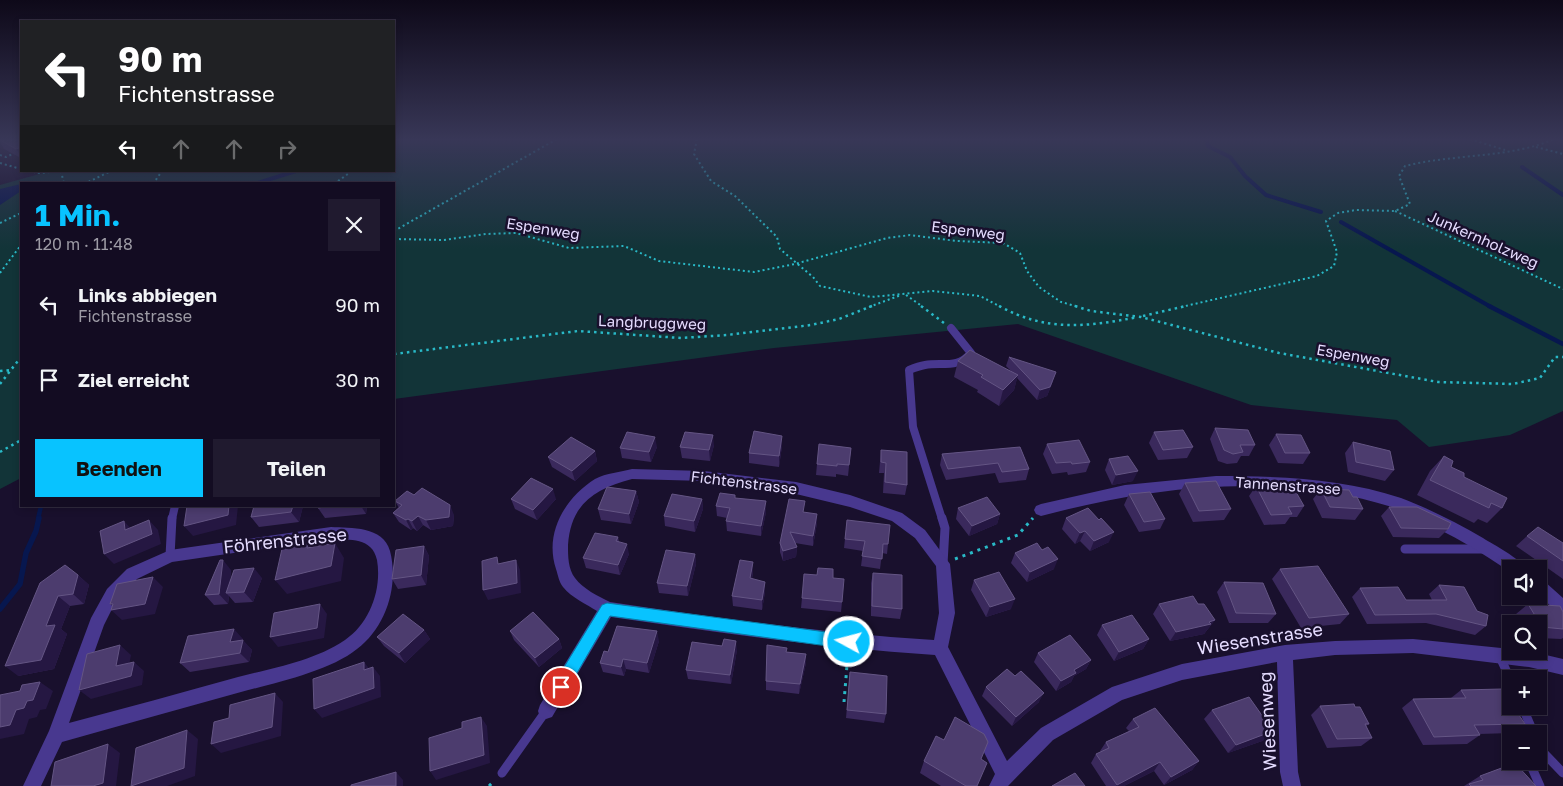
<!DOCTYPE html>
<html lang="de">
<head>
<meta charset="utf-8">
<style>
  :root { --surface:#130c22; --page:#201a2f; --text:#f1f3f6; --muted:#9d9ba5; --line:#322c40; --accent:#08c3ff }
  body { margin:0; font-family:"Golos Text",sans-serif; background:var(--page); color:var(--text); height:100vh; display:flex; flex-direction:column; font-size:19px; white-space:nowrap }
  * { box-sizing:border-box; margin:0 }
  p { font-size:16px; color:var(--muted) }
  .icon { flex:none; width:28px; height:28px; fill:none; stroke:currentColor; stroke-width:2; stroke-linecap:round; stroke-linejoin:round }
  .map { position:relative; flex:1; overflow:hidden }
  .sheet { position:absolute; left:20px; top:182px; width:375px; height:325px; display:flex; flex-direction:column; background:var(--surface); border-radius:0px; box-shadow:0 2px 8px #0003,0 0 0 1px var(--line) }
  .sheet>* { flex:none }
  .hud { position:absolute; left:20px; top:20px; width:375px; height:152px; border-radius:0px; box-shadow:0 2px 8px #0003,0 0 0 1px var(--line); background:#202124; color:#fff; overflow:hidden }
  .tools { position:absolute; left:1502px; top:560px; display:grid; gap:10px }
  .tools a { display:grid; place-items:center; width:45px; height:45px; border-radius:0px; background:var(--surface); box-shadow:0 2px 8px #0003,0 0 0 1px var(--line); font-size:25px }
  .pin { position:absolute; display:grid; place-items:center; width:42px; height:42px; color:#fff; margin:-21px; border:2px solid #fff; border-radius:50%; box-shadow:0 1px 5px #0007 }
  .me { position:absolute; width:55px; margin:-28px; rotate:277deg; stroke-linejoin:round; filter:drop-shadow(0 0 4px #0008) }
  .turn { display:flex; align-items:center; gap:18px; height:105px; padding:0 15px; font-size:22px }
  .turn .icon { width:65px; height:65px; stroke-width:2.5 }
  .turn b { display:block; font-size:35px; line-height:42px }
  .lanes { display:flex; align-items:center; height:48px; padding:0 15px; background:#0003; justify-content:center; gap:25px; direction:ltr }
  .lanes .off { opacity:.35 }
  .round { display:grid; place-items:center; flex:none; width:52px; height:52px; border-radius:0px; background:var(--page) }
  .overview { display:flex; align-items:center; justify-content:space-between; height:85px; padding:0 15px }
  h1 { font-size:30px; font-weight:700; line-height:38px; color:var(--accent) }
  .cta { display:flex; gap:10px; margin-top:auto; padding:10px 15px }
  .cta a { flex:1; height:58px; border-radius:0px; background:var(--accent); color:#111; font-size:20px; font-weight:700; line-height:58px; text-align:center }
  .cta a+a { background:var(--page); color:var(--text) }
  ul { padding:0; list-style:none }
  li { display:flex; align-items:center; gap:15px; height:75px; padding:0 15px }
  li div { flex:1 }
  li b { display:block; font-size:19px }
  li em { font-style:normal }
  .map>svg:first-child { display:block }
  .green { fill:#123438 }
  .water { fill:#07174f }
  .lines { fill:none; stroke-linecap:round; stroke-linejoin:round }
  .stream-far2 { stroke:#07174f; stroke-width:4 }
  .stream-far1 { stroke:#07174f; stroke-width:4.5 }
  .stream { stroke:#07174f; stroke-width:5.5 }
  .path-far2 { stroke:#29b9c7; stroke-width:2; stroke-dasharray:2 3; stroke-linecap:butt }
  .path-far1 { stroke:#29b9c7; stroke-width:2.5; stroke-dasharray:2.5 4; stroke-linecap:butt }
  .path { stroke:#29b9c7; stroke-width:3; stroke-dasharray:3 5; stroke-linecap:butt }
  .lane-far1 { stroke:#48388f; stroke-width:8 }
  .lane { stroke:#48388f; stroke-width:9 }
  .street { fill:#48388f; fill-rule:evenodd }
  .wall { fill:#3a295c }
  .shaded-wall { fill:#251742 }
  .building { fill:#4c3c6e; stroke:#645584 }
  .route { fill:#08c3ff; stroke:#057fa6 }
  .labels { text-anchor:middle; stroke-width:5; stroke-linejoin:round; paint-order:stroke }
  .street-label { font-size:15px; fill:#e5dcff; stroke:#19102d }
  .near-street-label { font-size:18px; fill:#e5dcff; stroke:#19102d }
</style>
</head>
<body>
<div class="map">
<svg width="1563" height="786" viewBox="0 0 1563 786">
  <rect width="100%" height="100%" fill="#19102d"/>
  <!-- green -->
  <path class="green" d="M394,139H1563V411L1510,435L1429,447L1397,420L1251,405L1018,324L774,348L394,399V184H21V478L0,489V185L50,171H394Z"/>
  <!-- water -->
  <path class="water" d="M21,184V191L0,205V189Z"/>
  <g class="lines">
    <!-- stream-far2 -->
    <path class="stream-far2" d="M1207,139L1208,146L1230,157L1245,176L1266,195L1321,212
      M1522,167L1563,195
      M254,184L296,171
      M1341,222L1491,307"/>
    <!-- stream-far1 -->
    <path class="stream-far1" d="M1489,306L1563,344
      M38,519L41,506"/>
    <!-- stream -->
    <path class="stream" d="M0,609L20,584L26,553L36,531L39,518"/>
    <!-- path-far2 -->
    <path class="path-far2" d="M697,139L694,154L711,181L735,196L777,237L780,249L813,277L820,286L871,297L933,291L980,296L1001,307
      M1470,139L1505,150
      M1536,147L1563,154
      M0,155L6,157L17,152
      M0,163L21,169
      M28,171L40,173L59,171
      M61,171L64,184
      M84,184L111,171
      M153,184L162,171
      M334,184L352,171
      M1395,211L1563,289
      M0,223L21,213
      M394,231L557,139
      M394,239L444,240L486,234L516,233L569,248L624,246L659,261L754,272L795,264L887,238L910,235L957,241L1003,243L1020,253L1027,271L1039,287L1061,302L1079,307
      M0,273L21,245
      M906,295L923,307
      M869,307L901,295
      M1181,307L1317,276L1334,266L1337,252L1326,221L1338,213L1356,210L1395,211L1410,204L1399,176L1405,166C1452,154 1512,158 1554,139"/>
    <!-- path-far1 -->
    <path class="path-far1" d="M921,306L944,323
      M999,306C1047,332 1086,327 1138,317
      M1075,306L1091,311L1141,317L1279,353L1438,382L1513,384L1540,378L1555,357H1563
      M1143,316L1186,306
      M394,354L578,331L681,338L727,335L811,325L839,319L872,306
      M0,371L11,370
      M0,384L21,357
      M0,452L21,440"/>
    <!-- path -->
    <path class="path" d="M955,559L1018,535L1033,518
      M844,702L848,653
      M489,786L494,781"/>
    <!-- lane-far1 -->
    <path class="lane-far1" d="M172,519L175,506
      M942,519L913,427L909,370C914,368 919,366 925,365C942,362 958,369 971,353L951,328"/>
    <!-- lane -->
    <path class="lane" d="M942,518L945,528L943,564
      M1405,549H1483
      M170,556L172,518
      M1500,657L1511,681
      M1522,706L1534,734
      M1539,744L1542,751L1539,756
      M1542,751L1563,773
      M1536,761L1532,768L1540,786
      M502,773L546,711"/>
    <!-- street -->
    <path class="street" d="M632,469L704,471L796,482L850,495L902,513L925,530L950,564L955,613L948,647L1007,761L1041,728L1112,687L1182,664L1285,645L1335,641L1413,639L1511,649V651H1529L1563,659V675L1529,667L1413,653L1335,655L1293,660L1298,772L1301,786H1283L1280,772L1277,662L1182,680L1122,700L1053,740L1008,786H989L995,774L935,655C825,648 720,633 611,617L552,717L546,719L540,717L538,711L540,705L597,611C586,604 572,598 563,587C559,582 558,575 556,569C544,533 565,498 595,479C606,473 621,472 632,469ZM632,479L704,481L796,494L850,507L892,521L915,538L936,566L939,613L934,640C825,633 718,618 610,602C598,596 583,589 575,578C568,569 568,556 568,545C571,503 595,489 632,479Z
      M1216,476C1278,476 1342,478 1401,498C1428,508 1457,523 1483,538C1494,545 1520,558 1525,569H1511V573C1482,552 1452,535 1420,520C1410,516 1402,510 1392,507C1279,471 1153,486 1041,516L1036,514L1034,510L1036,506L1041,504L1125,485Z
      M331,527C351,528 383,526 390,551C399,586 386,627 357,649C330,671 275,683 241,692C181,709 121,725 62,742L41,786H23L49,731L91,618L107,589L127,569L170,550ZM331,539C350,540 372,537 377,560C382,589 370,623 345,640C314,661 273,668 238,677C181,693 125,708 69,723L104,625L117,599L137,579L172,562Z
      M1539,579L1544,581L1563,598V615L1558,613L1539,595Z"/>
  </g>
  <!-- wall -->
  <path class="wall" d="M0,139H21V158L4,149L0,142Z
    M1009,357L1053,381L1047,396L1037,400L1017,378L1014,390L999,406L977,392L978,390L954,377L958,361L1011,371L1006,366Z
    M1215,428L1255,445L1249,456H1241L1237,463L1227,464L1218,461L1210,439Z
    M1154,432L1193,447L1187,458L1158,460L1149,443Z
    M1276,434L1310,453L1303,464L1278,463L1269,445Z
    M1353,442L1394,470L1385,481L1348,472L1345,453Z
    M1047,444L1090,462L1086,472L1068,475L1067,472L1052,474L1043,454Z
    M714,445L710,461L682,458L680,447Z
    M782,446L779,467L749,463V453Z
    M657,447L651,462L622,458L620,448Z
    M1020,447L1029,469L1026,480L999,483L995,473L946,480L940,465L942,454Z
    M851,448L848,476L836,474V477L816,475L817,464Z
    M881,450L907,485L905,495L883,493L884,473H879Z
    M595,451L597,461L575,481L552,467L548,457Z
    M1444,456L1451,467L1464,477L1502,508L1487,523L1478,519L1474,523L1417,495L1430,471Z
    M1109,459L1133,481L1112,485L1105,470Z
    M1185,483L1231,509L1224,520L1193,522L1179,494Z
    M1256,486L1304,506L1297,517H1290L1285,524L1264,525L1249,496Z
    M1321,489L1353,497L1363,509L1355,520L1322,518L1313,499Z
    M636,491L639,502L631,524L601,520L598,509Z
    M1129,494L1165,519L1160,529L1139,532L1124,505Z
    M414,495L454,515L453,526L431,530L423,525L417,531L413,528L411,530L399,522L393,513L399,508L395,501Z
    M736,498L766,512L761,536L727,531L726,521L727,518L717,516L716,506Z
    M511,499H556L537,520L515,509Z
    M702,499L703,509L695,532L665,526L664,516Z
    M303,506L299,522L259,527L251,517Z
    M319,506H367L366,514L325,518L318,508Z
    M1389,507L1448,529L1439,538L1393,537L1381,516Z
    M958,508L1000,514L997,524L969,536L956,519Z
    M805,512L817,523L813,546L795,543L797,547L796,557L783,561L780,552V543Z
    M1066,518L1109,542L1090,551L1080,541L1075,544L1062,529Z
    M847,520L888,544L887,554L882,553L880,569L861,566L863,551L844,548Z
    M1527,536L1563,543V579L1516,546Z
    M618,537L619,542L629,554L620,575L586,568L583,558Z
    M424,546L429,556L426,585L398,589L392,579Z
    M1042,550L1054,569L1027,582L1011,563L1015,553Z
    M695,554L696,564L688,596L659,593L657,583Z
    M753,562V572L752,579L765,582V592L762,610L733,606L732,596Z
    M1280,569L1349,614L1340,624L1301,628L1272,579Z
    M231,570L230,580L262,578L253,602L235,603L229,596L228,604L214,605L205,595Z
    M873,573L902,609L900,619L871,616V583Z
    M78,575L89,585L84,604L70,606L61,629L67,634L54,669L18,676L40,583Z
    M817,575L833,578L842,602L841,612L801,608L802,598Z
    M974,580L1011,609L986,617L971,590Z
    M1224,582L1276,614L1268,623H1229L1217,592Z
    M1439,585L1477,611L1486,626L1475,635L1426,623L1367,624L1352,597L1360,588L1406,600H1432L1429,594Z
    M1159,604H1198L1215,620L1204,634L1170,641L1153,614Z
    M1528,604L1563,612V638L1561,639L1539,638V624H1522L1516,614Z
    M1102,625L1149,639L1143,649L1114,661L1097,635Z
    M424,630L430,639L405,663L384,646L377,637Z
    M510,631L559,639L562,648L539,667L514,640Z
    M243,639L242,640L252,650L249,662L190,672L180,663Z
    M659,641L649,673L626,669L624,676L603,672L600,663L608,652Z
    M737,650L731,684L688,679L686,670Z
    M787,652L806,654V663L799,694L766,690V681Z
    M1038,653L1091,660L1086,669L1074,676L1071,682L1056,691L1034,662Z
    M850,672L886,714L884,723L846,718Z
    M986,687L1039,702L1012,726L982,696Z
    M1461,690L1525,724L1512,733L1479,734L1480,735L1467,744L1423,745L1402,708L1413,699L1451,698Z
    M1320,706L1355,707L1369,724L1366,726L1372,738L1361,746L1327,748L1311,715Z
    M1212,710L1273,731L1265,740L1228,753L1204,719Z
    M1133,719L1199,761L1192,770L1164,785L1154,771L1124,786H1106L1091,763L1096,754L1101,752L1100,751L1106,742L1129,731L1126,728Z
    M944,740L981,759L977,786H941L920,773L924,761Z
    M1480,776L1536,786H1464Z"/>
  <!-- shaded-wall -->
  <path class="shaded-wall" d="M21,147V156L16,149Z
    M1056,372L1053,381L1047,396L1037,400L1040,390Z
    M1018,375L1014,390L999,406L1003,390Z
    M713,435L714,445L710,461L709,450Z
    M782,436V446L779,467V456Z
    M655,437L657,447L651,462L649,452Z
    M595,451L597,461L575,481L572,471Z
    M1138,471L1133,481L1112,485L1116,475Z
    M553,489L556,499L537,520L533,510Z
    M636,491L639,502L631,524L629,514Z
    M702,499L703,509L695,532L694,521Z
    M766,501V512L761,536V526Z
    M450,505L454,515L453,526L431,530L426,520Z
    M229,506H238L236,525L193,536L184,526Z
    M293,506H303L299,522L291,512Z
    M361,506H367L366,514Z
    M817,514V523L813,546V536Z
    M1000,514L997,524L969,536L972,526Z
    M418,516L423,525L417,531L412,521Z
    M408,519L413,528L411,530L406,520Z
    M149,520L158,530L161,544L114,564L104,554Z
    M124,521L134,532L125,530Z
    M1085,531L1080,541L1075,544L1080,533Z
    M1114,532L1109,542L1090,551L1094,541Z
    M310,535L320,550L307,548Z
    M335,543L344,558L341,581L287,594L275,580Z
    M627,544L629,554L620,575L618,565Z
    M424,546L429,556L426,585L421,575Z
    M797,547L796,557L783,561V551Z
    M695,554L696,564L688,596L687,586Z
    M1058,559L1054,569L1027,582L1030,572Z
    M223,560L231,570L229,593H226L229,596L228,604L219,594Z
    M516,560L520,570L521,593L488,600L483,590Z
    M753,562V572L750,588V578Z
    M254,568L262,578L253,602L244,592Z
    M78,575L89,585L84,604L73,594Z
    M153,577L163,587L155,614L122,620L111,610L116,609L110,604Z
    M765,582V592L762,610V600Z
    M58,596L70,606L61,629L67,634L54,669L18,676L5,666L46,626Z
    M1015,599L1011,609L986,617L990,607Z
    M320,604L327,614L324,638L278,647L270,637Z
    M1215,620L1204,634L1170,641L1176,632Z
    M234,629L243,639L239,652L230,642Z
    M424,630L430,639L405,663L399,653Z
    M657,631L659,641L649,673L647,663Z
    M559,639L562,648L539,667L535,658Z
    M1149,639L1143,649L1114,661L1119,652Z
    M243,640L252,650L249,662L240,653Z
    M736,641L737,650L731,684L730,675Z
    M120,645L131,655L127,676L116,666Z
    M806,654V663L799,694L800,684Z
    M623,659L626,669L624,676L621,667Z
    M1091,660L1086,669L1074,676L1071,682L1056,691L1061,681L1074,670Z
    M134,662L144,671L142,685L91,699L79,690Z
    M364,662L371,671L364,670Z
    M373,667L380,676L381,697L322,718L314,709Z
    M40,682L53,691L46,709L40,710L37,717L29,719L24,734L0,739V727L16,710L27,701Z
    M275,693L283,702L281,736L221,753L211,744Z
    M1044,693L1039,702L1012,726L1016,717Z
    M481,717L487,726L490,763L436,780L430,771Z
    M187,730L198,739L195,776L167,786H132Z
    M1273,731L1265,740L1228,753L1236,745Z
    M108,744L120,753L116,786H93Z
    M1199,761L1192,770L1164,785L1171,777Z
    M1160,762L1154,771L1124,786H1116L1117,785Z
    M396,772L403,780V786H396Z"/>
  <!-- building -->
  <path class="building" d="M0,139H21V147L16,149L0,140Z
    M970,350L1018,375L1003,390L981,377L983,375L958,361Z
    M1009,357L1056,372L1050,387L1040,390Z
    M1215,428L1248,430L1255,445H1240L1243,452L1233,454L1224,450Z
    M1183,430L1193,447L1163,450L1154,432Z
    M754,431L782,436L779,456L749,453Z
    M627,432L655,437L649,452L620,448Z
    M685,432L713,435L709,450L680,447Z
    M1276,434L1301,435L1310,453H1285Z
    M571,437L595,451L572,471L548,457Z
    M1079,440L1090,462L1072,464L1071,462L1056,463L1047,444Z
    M1353,442L1390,451L1394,470L1356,462Z
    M819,444L851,448L849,465L837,464V466L817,464Z
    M1020,447L1029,469L1002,472L998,463L948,469L942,454Z
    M881,450L907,452V485L885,482L886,463L881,462Z
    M1128,456L1138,471L1116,475L1109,459Z
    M1444,456L1453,461L1451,467L1464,473V477L1507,498L1502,508L1491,503L1489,508L1430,480Z
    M531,478L553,489L533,510L511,499Z
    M1216,481L1231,509L1199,511L1185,483Z
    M1292,485L1304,506L1288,507L1292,514L1271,515L1256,486Z
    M607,487L636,491L629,514L598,509Z
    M422,488L450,505L449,517L426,520L418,516L412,521L408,519L406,520L393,513L402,505L395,501L407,491L414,495Z
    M1321,489L1349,490L1353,497H1357L1363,509L1330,507Z
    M1150,492L1165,519L1144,522L1129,494Z
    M720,493L735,495V498L766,501L761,526L726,521L730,508L716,506Z
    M672,494L702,499L694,521L664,516Z
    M987,497L1000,514L972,526L958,508Z
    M789,499L805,501L803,512L817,514L813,536L790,532L797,547L783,551L780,543Z
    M187,506H229L228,515L184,526Z
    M254,506H293L291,512L251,517Z
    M319,506H332L318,508Z
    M1389,507H1417L1451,523L1448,529L1401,528Z
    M1088,508L1099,520L1101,518L1114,532L1094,541L1085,531L1080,533L1066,518Z
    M149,520L152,534L104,554L100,531L124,521L125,530Z
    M847,520L890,525L888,544H883L882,559L862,556L865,541L845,539Z
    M1538,527L1563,543V561L1527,536Z
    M595,533L618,537L616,541L627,544L618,565L583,558Z
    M310,535L307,548L335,543L331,566L275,580L284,540Z
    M1037,543L1042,550L1048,547L1058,559L1030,572L1015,553Z
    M424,546L421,575L392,579L396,550Z
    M666,550L695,554L687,586L657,583Z
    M497,557L498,564L516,560L517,583L483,590L482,561Z
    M220,560H223L219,594L205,595Z
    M740,560L753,562L750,578L765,582L762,600L732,596Z
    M65,565L78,575L73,594L58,596L46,626L55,625L41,660L5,666L40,583Z
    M1318,566L1349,614L1309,618L1280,569Z
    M254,568L244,592L226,593L234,570Z
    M818,568L833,569V578L844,579L842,602L802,598L804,574L817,575Z
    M999,572L1015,599L990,607L974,580Z
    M873,573L902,575V609L872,606Z
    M153,577L145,604L111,610L113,604H110L117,584Z
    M1224,582L1263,583L1276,614L1236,613Z
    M1439,585L1464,587L1477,611L1488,615L1486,626L1436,614L1375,615L1360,588L1398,587L1406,600H1447Z
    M1193,596L1198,604H1204L1215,620L1209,622L1211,624L1176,632L1159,604Z
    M320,604L317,628L270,637L274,613Z
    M1528,604L1560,606L1563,612V629L1542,627Z
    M533,612L559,639L535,658L510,631Z
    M403,614L424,630L399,653L377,637Z
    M1132,615L1149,639L1119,652L1102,625Z
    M617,626L657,631L647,663L623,659L621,667L600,663L604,651L608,652Z
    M234,629L230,642L243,640L240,653L180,663L188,636Z
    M1070,635L1091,660L1074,670L1076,673L1061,681L1038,653Z
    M724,639L736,641L730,675L686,670L692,642L722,646Z
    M120,645L116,666L134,662L131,676L79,690L87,654Z
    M767,645L787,648L786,652L806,654L800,684L766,681Z
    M364,662V670L373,667L374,688L314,709L313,679Z
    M1007,669L1015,676L1021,671L1044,693L1016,717L986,687Z
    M850,672L887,676L886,714L847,710Z
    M40,682L33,700L27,701L24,708L16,710L10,725L0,727V695L20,691L22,685Z
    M1502,689L1511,703V706H1513L1525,724L1474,725L1480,735L1434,737L1413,699L1466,698L1461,690Z
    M275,693L272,727L211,744L214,722L229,718L230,705Z
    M1249,697L1273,731L1236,745L1212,710Z
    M1354,704L1355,707H1360L1369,724H1365L1372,738L1337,739L1320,706Z
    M1155,708L1199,761L1171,777L1160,762L1117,785L1096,754L1109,748L1106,742L1139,727L1133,719Z
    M481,717L484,755L430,771L429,738L462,728V722Z
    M955,717L984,734L988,742L981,759L987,763L977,786H966L924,761L936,736L944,740Z
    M187,730L184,768L131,786L136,748Z
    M108,744L103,783L93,786H51L55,762Z
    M1515,763L1536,786H1471L1469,784L1483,780L1480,776Z
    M396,772V786H351V785Z
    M1075,773L1085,786H1052Z"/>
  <!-- sky -->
  <linearGradient id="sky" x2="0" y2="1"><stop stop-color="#0e0919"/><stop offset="0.56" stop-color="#383757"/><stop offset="1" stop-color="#383757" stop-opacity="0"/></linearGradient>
  <rect width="1563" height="249" fill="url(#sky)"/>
  <!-- route -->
  <path class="route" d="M607,603L849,635L854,637L856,642L854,647L849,649L610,616L566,692L561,694L555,692L553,687L555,682L602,605Z"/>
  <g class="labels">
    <!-- street labels -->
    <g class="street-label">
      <text transform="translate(543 229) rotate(9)" y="5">Espenweg</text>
      <text transform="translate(968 231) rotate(7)" y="5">Espenweg</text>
      <text transform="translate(1483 240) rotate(24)" y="5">Junkernholzweg</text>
      <text transform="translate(652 323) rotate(2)" y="5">Langbruggweg</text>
      <text transform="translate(1353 356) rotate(10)" y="5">Espenweg</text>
      <text transform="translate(744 483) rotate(7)" y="5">Fichtenstrasse</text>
      <text transform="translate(1288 486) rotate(4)" y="5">Tannenstrasse</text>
    </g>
    <!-- near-street labels -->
    <g class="near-street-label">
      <text transform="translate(285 541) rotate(-6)" y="6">Föhrenstrasse</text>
      <text transform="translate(1260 639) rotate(-9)" y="6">Wiesenstrasse</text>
      <text transform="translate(1268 721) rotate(-93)" y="6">Wiesenweg</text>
    </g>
  </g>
</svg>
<div class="tools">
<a><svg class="icon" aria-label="sound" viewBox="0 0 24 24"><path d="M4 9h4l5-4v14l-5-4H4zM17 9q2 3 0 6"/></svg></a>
<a><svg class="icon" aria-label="search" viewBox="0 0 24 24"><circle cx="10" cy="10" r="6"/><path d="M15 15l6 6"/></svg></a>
<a>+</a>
<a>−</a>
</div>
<div class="pin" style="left:561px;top:687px;background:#d93025"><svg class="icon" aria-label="arrive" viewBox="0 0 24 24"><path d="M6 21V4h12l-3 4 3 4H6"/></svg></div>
<svg class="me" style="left:849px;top:642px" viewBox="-20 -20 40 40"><circle r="17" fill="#08c3ff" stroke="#fff" stroke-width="3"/><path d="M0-11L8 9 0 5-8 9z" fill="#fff"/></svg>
<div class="hud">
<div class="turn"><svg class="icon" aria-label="left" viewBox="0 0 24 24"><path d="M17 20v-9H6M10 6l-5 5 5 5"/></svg><div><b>90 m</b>Fichtenstrasse</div></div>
<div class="lanes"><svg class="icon" aria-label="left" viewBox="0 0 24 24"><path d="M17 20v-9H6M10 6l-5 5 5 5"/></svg><svg class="icon off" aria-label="ahead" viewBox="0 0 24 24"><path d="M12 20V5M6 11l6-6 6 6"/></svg><svg class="icon off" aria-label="ahead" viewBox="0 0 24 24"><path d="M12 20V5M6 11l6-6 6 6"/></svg><svg class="icon off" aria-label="right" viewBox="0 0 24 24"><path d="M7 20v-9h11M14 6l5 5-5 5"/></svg></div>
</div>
<section class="sheet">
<div class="overview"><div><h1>1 Min.</h1><p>120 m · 11:48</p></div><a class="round"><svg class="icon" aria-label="close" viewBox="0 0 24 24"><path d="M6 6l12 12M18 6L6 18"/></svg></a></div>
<ul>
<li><svg class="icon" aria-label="left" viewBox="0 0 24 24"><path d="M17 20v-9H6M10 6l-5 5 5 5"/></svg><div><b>Links abbiegen</b><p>Fichtenstrasse</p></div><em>90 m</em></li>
<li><svg class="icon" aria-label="arrive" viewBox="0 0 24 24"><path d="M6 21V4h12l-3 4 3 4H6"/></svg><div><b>Ziel erreicht</b></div><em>30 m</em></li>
</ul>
<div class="cta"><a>Beenden</a><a>Teilen</a></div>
</section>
</div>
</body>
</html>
